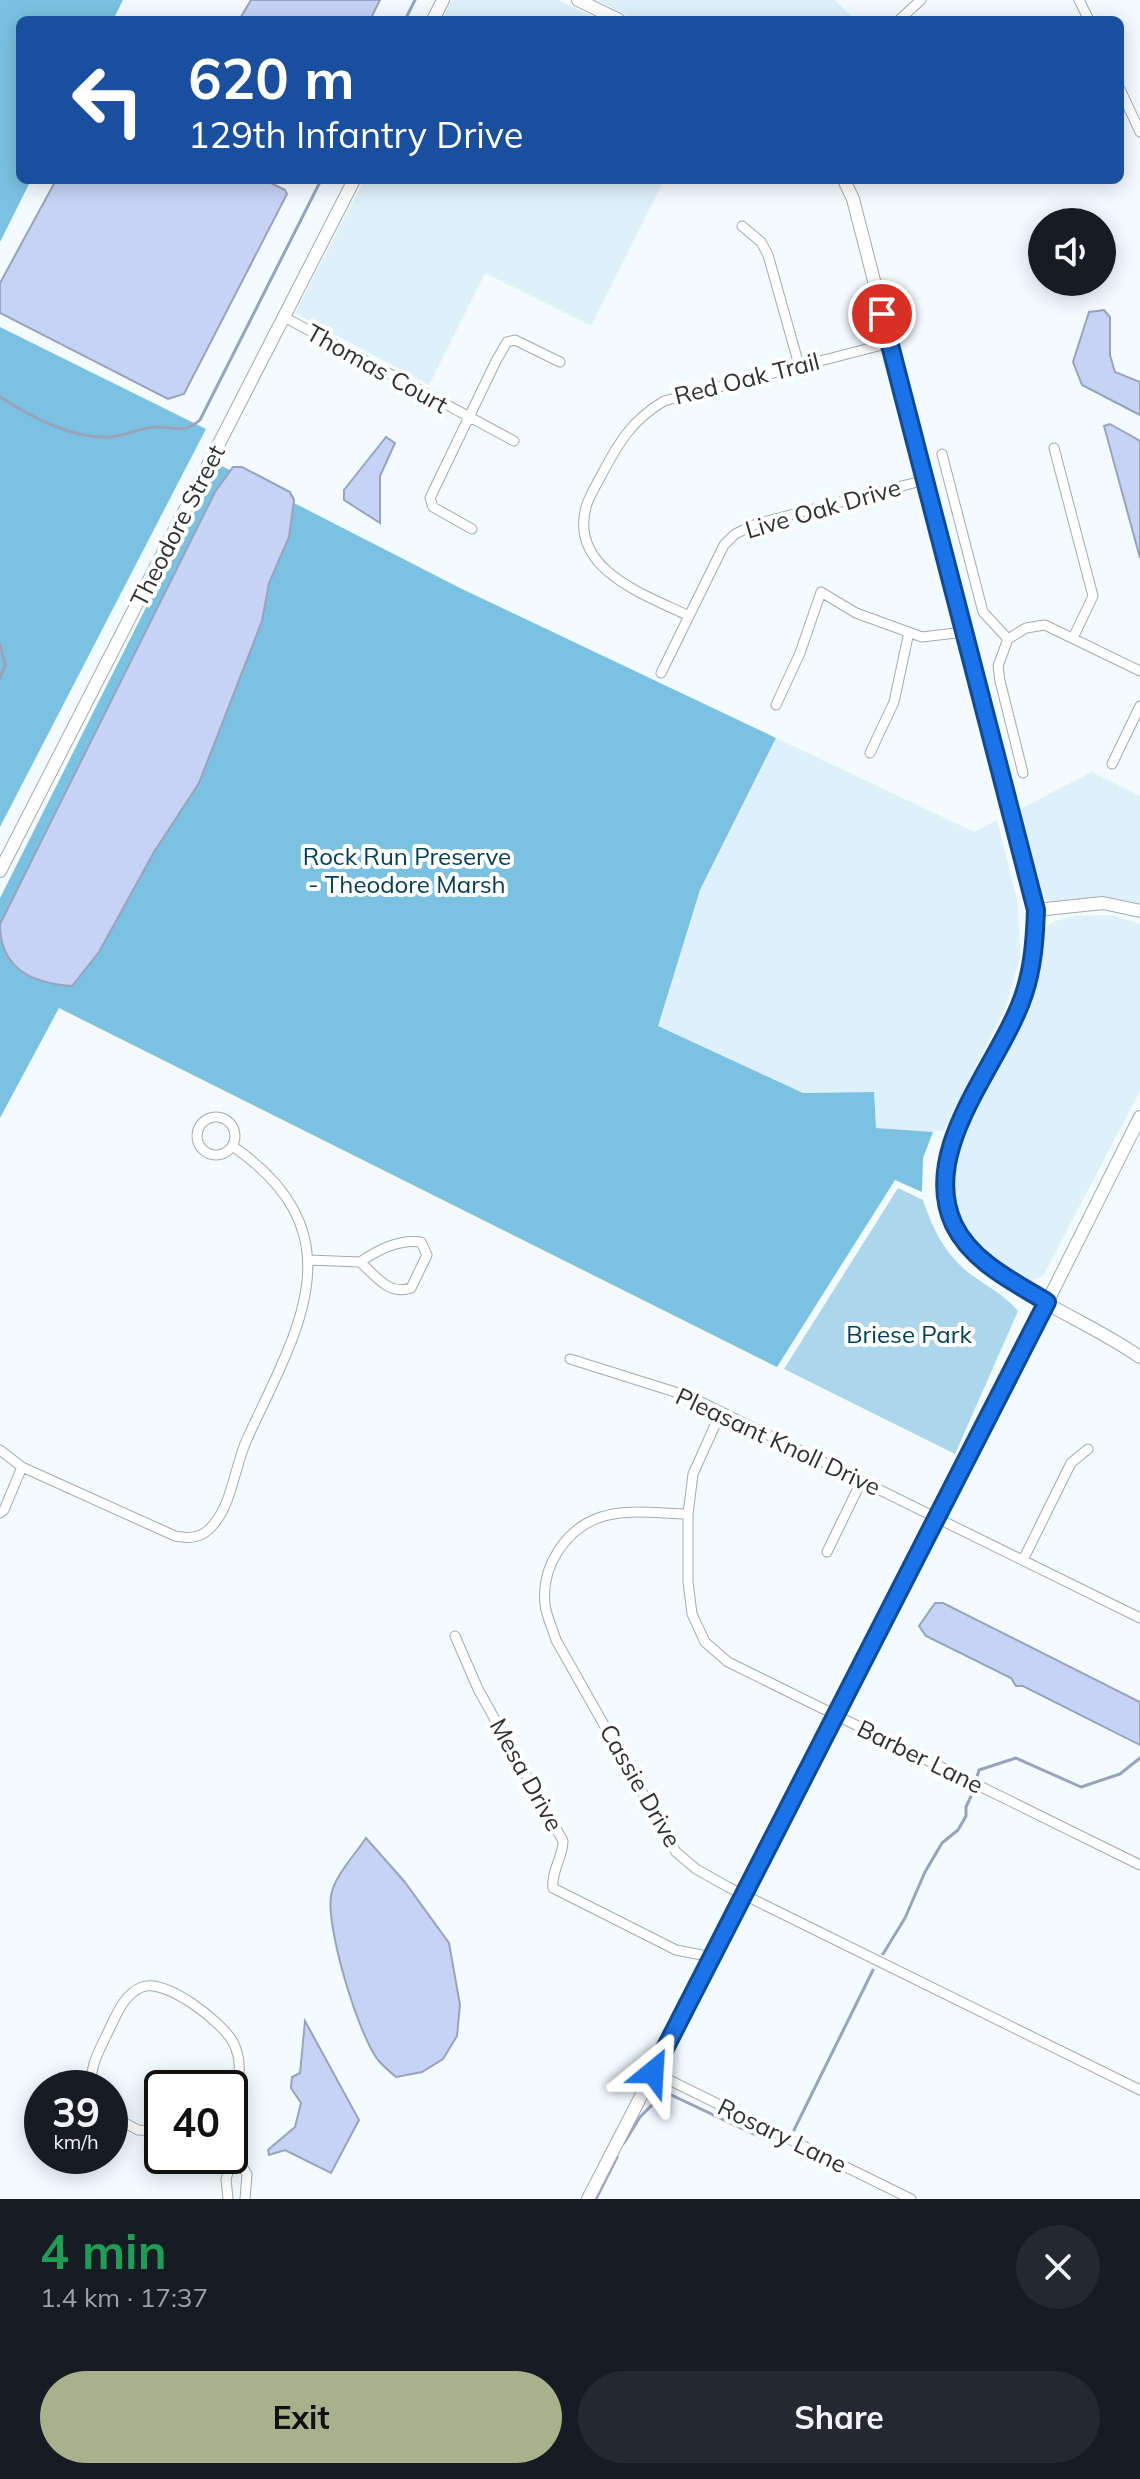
<!DOCTYPE html>
<html lang="en">
<head>
<meta charset="utf-8">
<style>
  :root { --surface:#171b24; --page:#242831; --text:#f1f3f6; --muted:#9ea1a6; --accent:#a7b18c }
  body { margin:0; font-family:Mulish,sans-serif; background:var(--page); color:var(--text); height:100vh; display:flex; flex-direction:column; font-size:30px; white-space:nowrap }
  * { box-sizing:border-box; margin:0 }
  p { font-size:26px; color:var(--muted) }
  .icon { flex:none; width:44px; height:44px; fill:none; stroke:currentColor; stroke-width:2; stroke-linecap:round; stroke-linejoin:round }
  .map { position:relative; height:2199px; overflow:hidden }
  .side { display:flex; flex-direction:column; background:var(--surface); flex:1 }
  .side>* { flex:none }
  .guide { position:absolute; left:16px; top:16px; width:1108px; height:168px; border-radius:12px; box-shadow:0 4px 20px #0003; background:#1a4fa0; color:#fff; overflow:hidden }
  .fabs { position:absolute; left:1028px; top:208px; display:grid; gap:16px }
  .fabs a { display:grid; place-items:center; width:88px; height:88px; border-radius:50%; background:var(--surface); box-shadow:0 4px 20px #0003; font-size:40px }
  .speed { position:absolute; left:24px; top:2070px; display:flex; gap:16px; font-size:40px; font-weight:700; text-align:center }
  .speed>* { display:grid; place-content:center; width:104px; height:104px; border-radius:50%; background:var(--surface); box-shadow:0 4px 20px #0003; line-height:1 }
  .speed small { font-size:20px; font-weight:400 }
  .speed .limit { border:4px solid #111; border-radius:12px; background:#fff; color:#111 }
  .pin { position:absolute; display:grid; place-items:center; width:68px; height:68px; color:#fff; margin:-34px; border:4px solid #fff; border-radius:50%; box-shadow:0 2px 8px #0007 }
  .me { position:absolute; width:88px; margin:-44px; rotate:27deg; stroke-linejoin:round; filter:drop-shadow(0 0 6px #0008) }
  .turn { display:flex; align-items:center; gap:28px; height:168px; padding:0 40px; font-size:36px }
  .turn .icon { width:104px; height:104px; stroke-width:2.5 }
  .turn b { display:block; font-size:56px; line-height:68px }
  .round { display:grid; place-items:center; flex:none; width:84px; height:84px; border-radius:42px; background:var(--page) }
  .overview { display:flex; align-items:center; justify-content:space-between; height:136px; padding:0 40px }
  h1 { font-size:48px; font-weight:700; line-height:60px; color:#1e9e55 }
  .button { display:flex; gap:16px; margin-top:auto; padding:16px 40px }
  .button a { flex:1; height:92px; border-radius:48px; background:var(--accent); color:#111; font-size:32px; font-weight:700; line-height:92px; text-align:center }
  .button a+a { background:var(--page); color:var(--text) }
  .map>svg:first-child { display:block }
  .built { fill:#def0f9 }
  .green { fill:#acd6eb }
  .forest { fill:#7bc2e2 }
  .water { fill:#c7d3f6; stroke:#99a3bc; stroke-width:2 }
  .lines { fill:none; stroke-linecap:round; stroke-linejoin:round }
  .stream { stroke:#99a3bc; stroke-width:3 }
  .minor-casing { stroke:#a2abb0; stroke-width:11 }
  .tertiary-casing { stroke:#a2abb0; stroke-width:14 }
  .minor { stroke:#fff; stroke-width:9 }
  .tertiary { stroke:#fff; stroke-width:12 }
  .route-casing { stroke:#114b97; stroke-width:20 }
  .route { stroke:#1a73e8; stroke-width:14 }
  .labels { text-anchor:middle; stroke-width:8; stroke-linejoin:round; paint-order:stroke }
  .street-label { font-size:24px; fill:#2e3233; stroke:#fff }
  .park-label { font-size:24px; fill:#004156; stroke:#fff }
</style>
</head>
<body>
<div class="map">
<svg width="1140" height="2199" viewBox="0 0 1140 2199">
  <rect width="100%" height="100%" fill="#f3fbff"/>
  <!-- built -->
  <path class="built" d="M452,0H558L598,20H442Z
    M597,0H835L855,20H637Z
    M364,180H664L591,326L485,273L429,385L295,313Z
    M776,738L974,832L997,820L1018,904L1020,958L1005,1008L944,1130L933,1132L876,1128L873,1092L803,1093L657,1026L700,890Z
    M1092,772L1140,796V906L1114,898L1053,904L1036,893L1016,811Z
    M1112,915L1140,924V1091L1043,1276L1031,1281L1022,1279L991,1260L968,1236L953,1205L955,1155L1032,996L1045,928L1055,921L1076,916Z"/>
  <!-- green -->
  <path class="green" d="M898,1188L923,1200C932,1227 943,1250 964,1269C982,1284 1003,1293 1018,1311L955,1454L784,1369Z"/>
  <!-- forest -->
  <path class="forest" d="M0,0H123L113,20H20V180H31L0,242Z
    M0,327L206,429L0,827Z
    M218,464L460,588L776,738L700,890L658,1026L803,1093L874,1092L876,1128L933,1132L923,1158L922,1192L895,1180L777,1367L59,1008L0,1118V898Z"/>
  <!-- water -->
  <path class="water" d="M251,0H380L370,20H239Z
    M56,180H265L285,190L287,194L184,394L168,399L0,313V283Z
    M1104,310L1110,317V355L1115,372L1140,382V415L1082,385L1073,362L1089,312Z
    M1110,424L1140,441V558L1104,426Z
    M386,437L395,443L380,476V523L344,500V490Z
    M233,467H242L290,492L294,500L289,537L269,583L262,621L199,783L154,852L99,952L72,986C32,983 0,969 0,924L215,492Z
    M935,1603H943L1140,1702V1745L1023,1686H1016L1011,1678L926,1636L919,1626Z
    M366,1838L404,1881L449,1943L460,2005L457,2036L443,2059L422,2072L396,2077C390,2072 383,2066 378,2060C358,2034 326,1928 331,1896C334,1876 355,1855 366,1838Z
    M305,2021L359,2120L331,2173L285,2150L269,2155L268,2150L295,2127L301,2103L291,2088L292,2077L300,2073Z"/>
  <g class="lines">
    <!-- stream -->
    <path class="stream" d="M405,20L415,0
      M0,397C33,418 71,439 111,437C125,436 139,428 154,427C173,426 183,435 200,420L321,180
      M0,644L5,665L0,678
      M977,1777L979,1770L1016,1758L1081,1787L1120,1774L1140,1758
      M883,1954L905,1918L925,1872L942,1843L958,1830L966,1816V1807L973,1792
      M794,2130L873,1970
      M624,2143L640,2117L665,2092L775,2144
      M596,2199L617,2157"/>
    <defs>
      <path id="minor" d="M1079,0L1089,20
        M899,20L921,0
        M1120,89L1140,132
        M742,226L761,242L768,255L799,365
        M286,318L514,441
        M1054,448L1093,596L1073,638
        M942,454L983,612L1008,639
        M472,529L433,507L430,498L496,361L507,342L515,340L560,362
        M689,616C646,595 569,570 586,507C589,496 597,484 602,474C619,442 632,420 664,401L890,343
        M1008,639L1026,628L1045,625L1140,671
        M1008,639L998,666L1000,681L1023,773
        M661,673L724,545L735,534L756,524L925,480
        M776,705L800,653L821,592L856,613L922,637L964,632
        M870,753L894,702L909,632
        M1112,764L1140,706
        M197 1136a19 19 0 1 1 38 0a19 19 0 1 1-38 0Z
        M308,1260L360,1262C376,1276 389,1296 411,1288L427,1255L421,1242C398,1239 378,1250 360,1262
        M570,1359L691,1397L1140,1618
        M721,1412L693,1474L688,1514V1582L692,1614L705,1642L728,1662L1140,1865
        M0,1450L22,1467L175,1536C190,1539 203,1538 213,1525C232,1504 235,1465 247,1439C297,1330 360,1236 234,1147
        M0,1513L4,1510L22,1467
        M688,1514C661,1514 627,1508 601,1517C565,1529 541,1567 545,1604C546,1616 553,1629 556,1640L676,1852L696,1869L728,1887L1140,2090
        M827,1552L861,1482
        M1023,1560L1071,1463L1088,1449
        M455,1636L478,1689L563,1841C563,1857 551,1871 553,1888L676,1950L712,1957
        M653,2072L911,2199
        M92,2088C89,2068 98,2053 106,2036C115,2019 122,1995 142,1987C166,1978 222,2022 233,2042C244,2063 239,2087 230,2108
        M110,2115L138,2130L162,2131
        M230,2148L247,2174L245,2199
        M228,2199L226,2179L234,2154"/>
      <path id="tertiary" d="M578,0L619,20
        M433,20L443,0
        M844,180L853,199L1036,910C1035,939 1033,967 1024,994C992,1089 885,1182 994,1270C1038,1304 1094,1325 1140,1357
        M0,871L354,180
        M1036,910L1103,903L1140,911
        M588,2199L939,1518L1140,1117"/>
    </defs>
    <!-- minor casing -->
    <use href="#minor" class="minor-casing"/>
    <!-- tertiary casing -->
    <use href="#tertiary" class="tertiary-casing"/>
    <!-- minor -->
    <use href="#minor" class="minor"/>
    <!-- tertiary -->
    <use href="#tertiary" class="tertiary"/>
  </g>
  <g class="lines">
    <defs>
      <path id="route" d="M653,2072L1047,1302C1014,1282 972,1262 954,1225C918,1149 1001,1064 1024,994C1033,967 1035,939 1036,910L882,314"/>
    </defs>
    <!-- route casing -->
    <use href="#route" class="route-casing"/>
    <!-- route -->
    <use href="#route" class="route"/>
  </g>
  <g class="labels">
    <!-- street labels -->
    <g class="street-label">
      <text transform="translate(377 369) rotate(29)" y="8">Thomas Court</text>
      <text transform="translate(747 379) rotate(-14)" y="8">Red Oak Trail</text>
      <text transform="translate(823 509) rotate(-16)" y="8">Live Oak Drive</text>
      <text transform="translate(178 526) rotate(-63)" y="8">Theodore Street</text>
      <text transform="translate(778 1442) rotate(25)" y="8">Pleasant Knoll Drive</text>
      <text transform="translate(920 1757) rotate(26)" y="8">Barber Lane</text>
      <text transform="translate(526 1775) rotate(61)" y="8">Mesa Drive</text>
      <text transform="translate(640 1786) rotate(60)" y="8">Cassie Drive</text>
      <text transform="translate(782 2136) rotate(26)" y="8">Rosary Lane</text>
    </g>
    <!-- park labels -->
    <g class="park-label">
      <text x="407" y="865">Rock Run Preserve<tspan x="407" dy="28">- Theodore Marsh</tspan></text>
      <text x="909" y="1343">Briese Park</text>
    </g>
  </g>
</svg>
<div class="fabs">
<a><svg class="icon" aria-label="sound" viewBox="0 0 24 24"><path d="M4 9h4l5-4v14l-5-4H4zM17 9q2 3 0 6"/></svg></a>
</div>
<div class="speed"><div>39<small>km/h</small></div><div class="limit">40</div></div>
<div class="pin" style="left:882px;top:314px;background:#d93025"><svg class="icon" aria-label="arrive" viewBox="0 0 24 24"><path d="M6 21V4h12l-3 4 3 4H6"/></svg></div>
<svg class="me" style="left:653px;top:2072px" viewBox="-20 -20 40 40"><path d="M0-17L14 15 0 8-14 15z" fill="#1a73e8" stroke="#fff" stroke-width="4"/></svg>
<div class="guide">
<div class="turn"><svg class="icon" aria-label="left" viewBox="0 0 24 24"><path d="M17 20v-9H6M10 6l-5 5 5 5"/></svg><div><b>620 m</b>129th Infantry Drive</div></div>
</div>
</div>
<section class="side">
<div class="overview"><div><h1>4 min</h1><p>1.4 km · 17:37</p></div><a class="round"><svg class="icon" aria-label="close" viewBox="0 0 24 24"><path d="M6 6l12 12M18 6L6 18"/></svg></a></div>
<div class="button"><a>Exit</a><a>Share</a></div>
</section>
</body>
</html>
